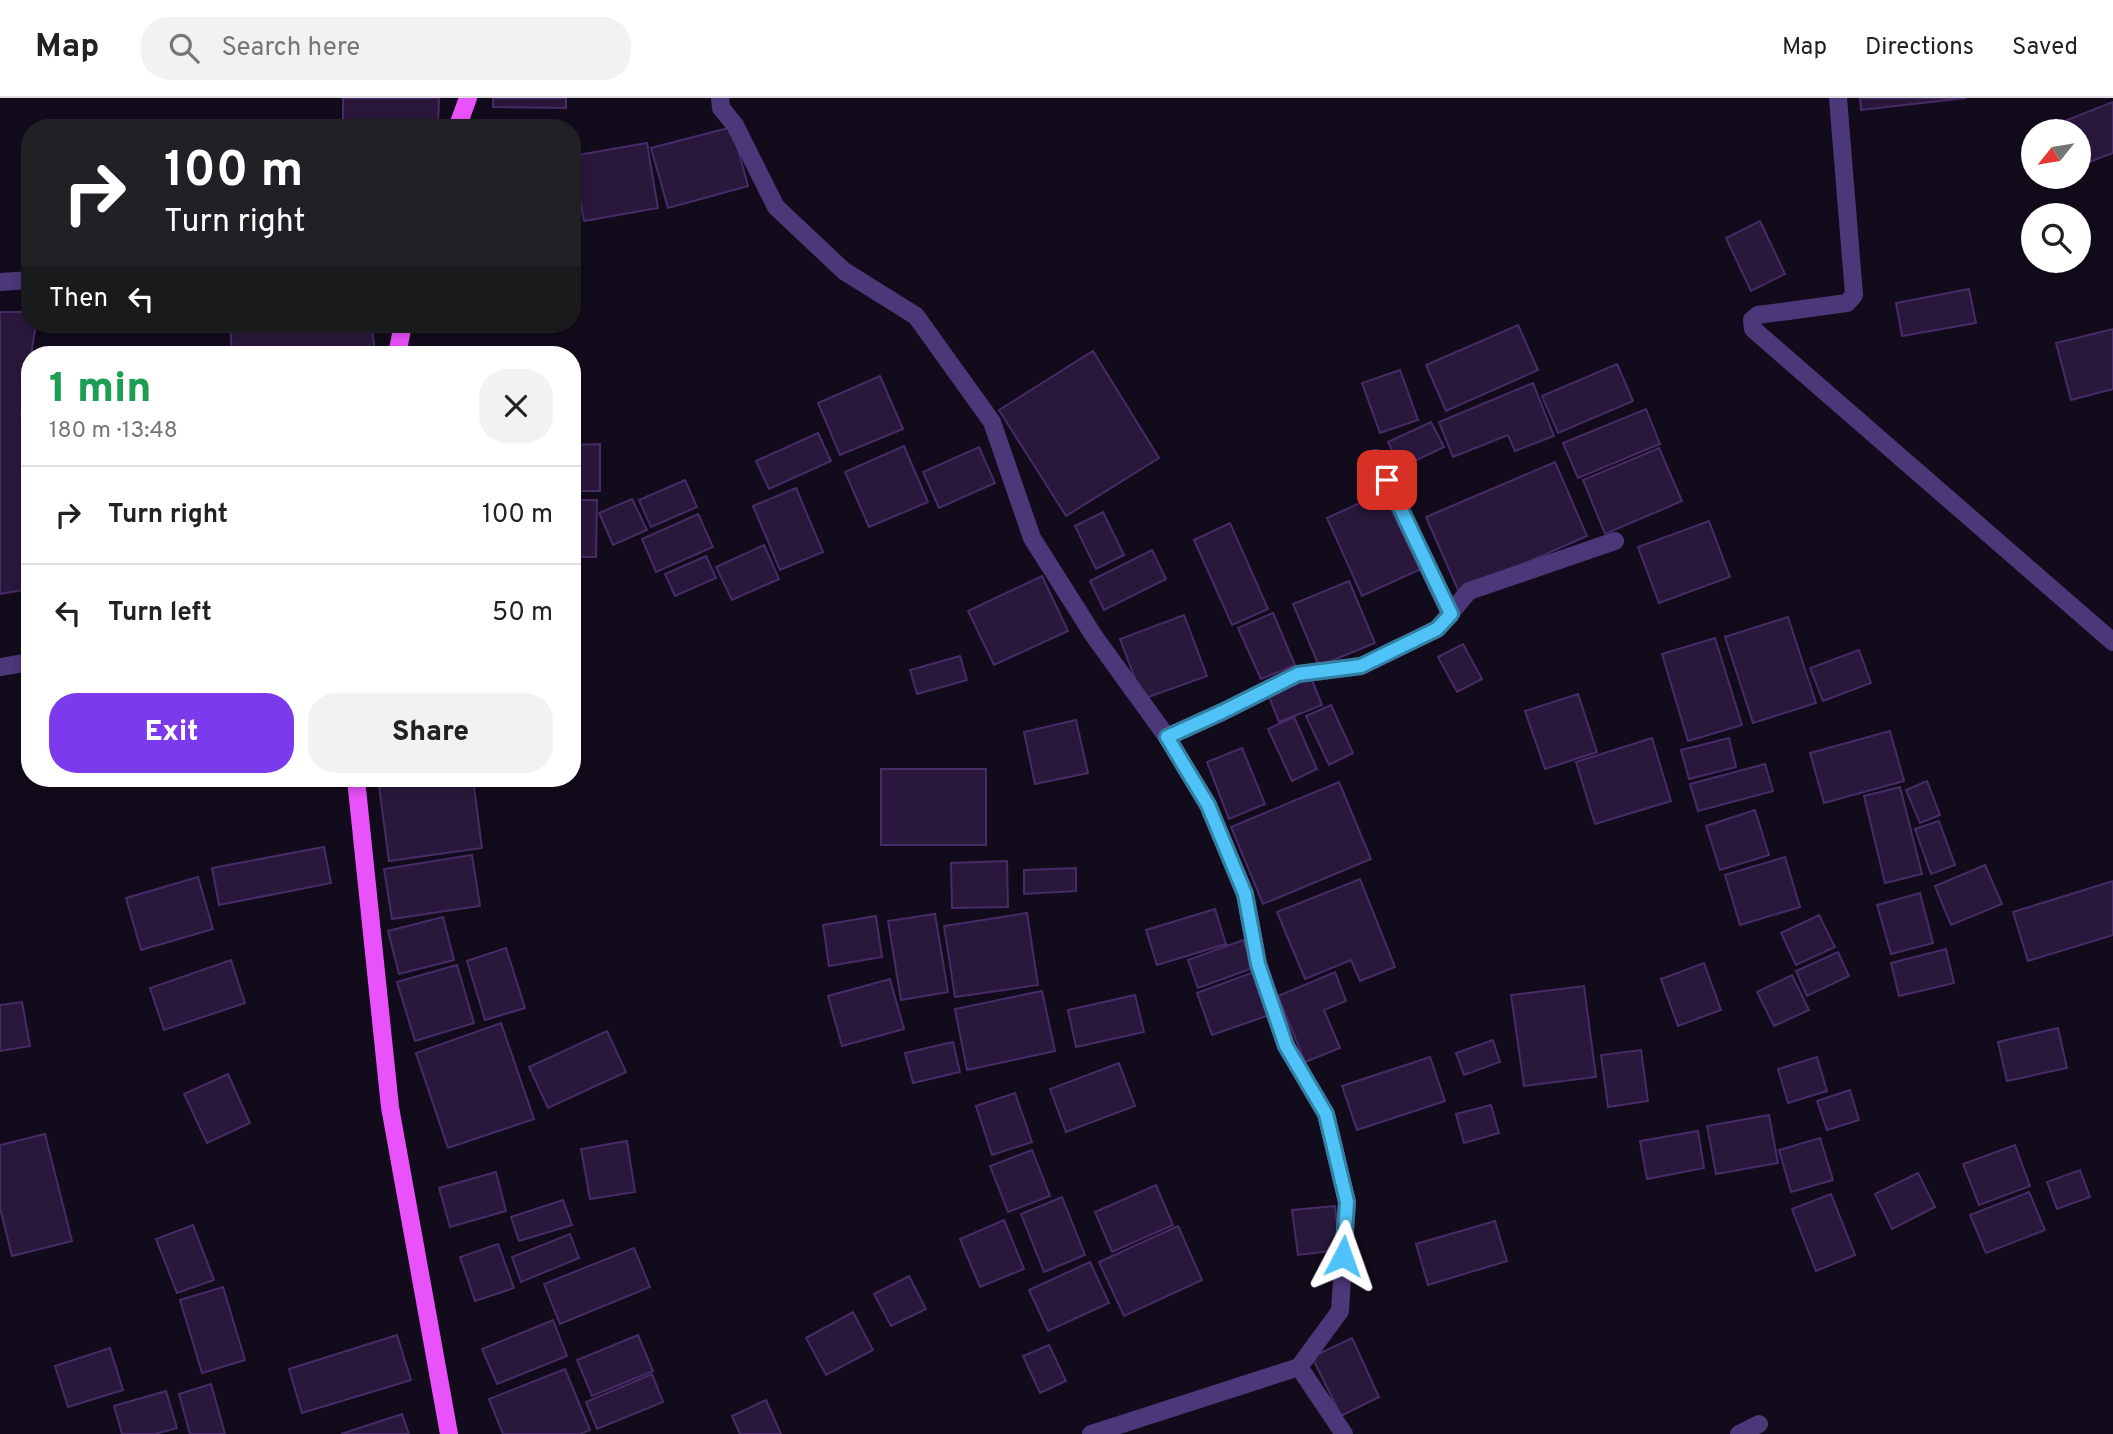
<!DOCTYPE html>
<html lang="en">
<head>
<meta charset="utf-8">
<style>
  :root { --surface:#fff; --page:#f2f2f2; --text:#222; --muted:#767676; --line:#e0e0e0; --accent:#7c3aed }
  body { margin:0; font-family:Overpass,sans-serif; background:var(--page); color:var(--text); height:100vh; display:flex; flex-direction:column; font-size:26px; white-space:nowrap }
  * { box-sizing:border-box; margin:0 }
  p { font-size:23px; color:var(--muted) }
  .icon { flex:none; width:38px; height:38px; fill:none; stroke:currentColor; stroke-width:2; stroke-linecap:round; stroke-linejoin:round }
  .map { position:relative; flex:1; overflow:hidden }
  .details { position:absolute; left:21px; top:248px; width:560px; height:441px; display:flex; flex-direction:column; background:var(--surface); border-radius:28px; box-shadow:0 4px 10px #0003 }
  .details>* { flex:none }
  .banner { position:absolute; left:21px; top:21px; width:560px; height:214px; border-radius:28px; box-shadow:0 4px 10px #0003; background:#202124; color:#fff; overflow:hidden }
  .needle { width:46px; rotate:240deg }
  .controls { position:absolute; left:2021px; top:21px; display:grid; gap:14px }
  .controls a { display:grid; place-items:center; width:70px; height:70px; border-radius:50%; background:var(--surface); box-shadow:0 4px 10px #0003; font-size:35px }
  .pin { position:absolute; display:grid; place-items:center; width:60px; height:60px; color:#fff; margin:-30px; border-radius:14px; box-shadow:0 4px 10px #0006 }
  .me { position:absolute; width:77px; margin:-38px; rotate:4deg; stroke-linejoin:round; filter:drop-shadow(0 0 5px #0008) }
  .turn { display:flex; align-items:center; gap:24px; height:147px; padding:0 28px; font-size:32px }
  .turn .icon { width:91px; height:91px; stroke-width:2.5 }
  .turn b { display:block; font-size:49px; line-height:60px }
  .then { display:flex; align-items:center; height:66px; padding:0 28px; background:#0003; gap:14px; font-size:26px }
  .round { display:grid; place-items:center; flex:none; width:74px; height:74px; border-radius:28px; background:var(--page) }
  .head { display:flex; align-items:center; justify-content:space-between; height:119px; padding:0 28px }
  h1 { font-size:42px; font-weight:800; line-height:52px; color:#1e9e55 }
  .button { display:flex; gap:14px; margin-top:auto; padding:14px 28px }
  .button a { flex:1; height:80px; border-radius:28px; background:var(--accent); color:#fff; font-size:28px; font-weight:800; line-height:80px; text-align:center }
  .button a+a { background:var(--page); color:var(--text) }
  ul { padding:0; list-style:none }
  li { display:flex; align-items:center; gap:21px; height:98px; padding:0 28px; border-top:2px solid var(--line) }
  li div { flex:1 }
  li b { display:block; font-size:26px }
  li em { font-style:normal }
  header { display:flex; align-items:center; gap:42px; box-sizing:border-box; height:98px; padding:0 35px; background:var(--surface); border-bottom:2px solid var(--line) }
  header strong { font-size:33px }
  nav { display:flex; gap:38px; margin-inline-start:auto; font-size:24px }
  .search { width:490px; height:63px; background:var(--page); display:flex; align-items:center; gap:18px; box-sizing:border-box; padding:0 24px; border-radius:28px; color:var(--muted); font-size:26px }
  .map>svg:first-child { display:block }
  .building { fill:#29183b; stroke:#472b67; stroke-width:2 }
  .lines { fill:none; stroke-linecap:round; stroke-linejoin:round }
  .minor { stroke:#4c3779; stroke-width:18 }
  .major { stroke:#e951fa; stroke-width:18 }
  .route-casing { stroke:#337fa1; stroke-width:18 }
  .route { stroke:#4fc3f7; stroke-width:12 }
</style>
</head>
<body>
<header>
<strong>Map</strong>
<div class="search"><svg class="icon" aria-label="search" viewBox="0 0 24 24"><circle cx="10" cy="10" r="6"/><path d="M15 15l6 6"/></svg>Search here</div>
<nav><a>Map</a><a>Directions</a><a>Saved</a></nav>
</header>
<div class="map">
<svg width="2113" height="1336" viewBox="0 0 2113 1336">
  <rect width="100%" height="100%" fill="#120b1b"/>
  <!-- building -->
  <path class="building" d="M343,0H439L438,28L343,27Z
    M493,0H566V10L493,9Z
    M1860,0H1966L1861,12Z
    M2113,4V55L2079,68V33H2045L2044,31Z
    M732,29L748,88L668,110L651,50Z
    M647,45L658,110L584,123L572,58Z
    M1760,123L1785,176L1751,193L1726,140Z
    M1969,191L1976,225L1902,238L1896,205Z
    M0,214H30V226H36L21,318L30,325V491L0,496Z
    M230,226H372L375,257H232Z
    M1518,227L1538,272L1446,313L1426,267Z
    M2113,231V291L2071,302L2056,245Z
    M1093,253L1159,360L1066,418L999,312Z
    M1617,266L1633,303L1558,335L1542,298Z
    M1400,272L1418,322L1380,335L1362,285Z
    M880,278L903,331L840,357L818,305Z
    M1533,285L1554,338L1515,353L1508,337L1453,359L1439,324Z
    M1646,311L1660,346L1578,380L1563,345Z
    M1431,324L1444,349L1400,370L1388,344Z
    M818,335L831,363L769,391L756,363Z
    M600,346V393H572V347Z
    M904,348L928,404L869,429L845,374Z
    M979,349L995,385L939,410L923,374Z
    M1659,350L1682,403L1605,436L1583,382Z
    M1555,364L1587,438L1459,494L1426,419Z
    M685,382L697,409L651,429L639,402Z
    M796,390L823,454L780,472L753,408Z
    M1386,393L1421,471L1362,498L1327,420Z
    M632,401L647,432L613,447L599,415Z
    M572,402H597L596,459H572Z
    M1103,414L1124,457L1096,471L1075,428Z
    M698,416L713,449L656,474L642,441Z
    M1709,423L1730,479L1659,505L1638,449Z
    M1230,425L1268,511L1232,527L1194,442Z
    M764,447L779,481L732,502L716,469Z
    M1152,452L1166,481L1104,512L1090,483Z
    M706,458L716,480L675,498L665,476Z
    M1042,478L1068,533L994,567L968,513Z
    M1349,483L1375,545L1319,568L1293,506Z
    M1273,515L1295,567L1261,581L1238,530Z
    M1184,517L1207,578L1143,601L1120,541Z
    M1788,519L1816,605L1753,625L1725,539Z
    M1715,540L1742,627L1688,643L1662,556Z
    M1463,546L1482,581L1457,594L1438,559Z
    M1859,552L1871,585L1823,603L1810,570Z
    M960,558L967,582L917,596L910,572Z
    M1311,580L1322,607L1279,624L1268,596Z
    M1578,596L1597,654L1545,671L1525,613Z
    M1331,607L1353,655L1329,667L1306,618Z
    M1294,619L1317,671L1292,683L1268,631Z
    M1076,622L1088,675L1035,686L1024,634Z
    M1890,633L1904,683L1824,705L1810,655Z
    M1652,640L1671,703L1595,726L1576,664Z
    M1729,640L1736,669L1689,681L1681,652Z
    M1242,650L1265,706L1229,721L1207,664Z
    M1765,666L1773,693L1698,713L1690,686Z
    M881,671H986V747H881Z
    M378,681H473L482,750L389,763Z
    M1927,683L1940,717L1920,725L1906,692Z
    M1339,684L1371,761L1263,806L1231,729Z
    M1900,689L1922,776L1885,785L1864,698Z
    M1755,712L1769,757L1720,772L1706,728Z
    M1939,723L1955,767L1931,776L1915,731Z
    M324,749L331,785L219,807L212,770Z
    M472,757L480,808L392,821L384,771Z
    M1785,759L1800,809L1740,827L1725,777Z
    M1007,763L1008,809L952,810L951,765Z
    M1985,767L2002,806L1951,827L1935,788Z
    M1076,770V793L1024,796V772Z
    M198,779L213,831L141,852L126,800Z
    M1360,781L1395,869L1360,883L1351,862L1305,881L1277,814Z
    M2113,783V837L2028,863L2013,814Z
    M1920,795L1933,845L1891,856L1877,807Z
    M1215,811L1226,846L1157,867L1146,832Z
    M1027,815L1038,887L955,899L944,828Z
    M935,816L948,894L901,902L888,823Z
    M1819,817L1835,849L1796,867L1781,835Z
    M876,818L882,859L829,868L823,827Z
    M443,819L454,862L399,876L388,833Z
    M1243,842L1253,870L1198,890L1188,862Z
    M506,850L525,910L485,922L467,863Z
    M1946,851L1954,885L1899,898L1891,865Z
    M1838,854L1849,878L1807,898L1796,873Z
    M231,862L245,905L164,932L150,890Z
    M1704,865L1721,912L1678,928L1661,881Z
    M457,867L474,925L415,943L397,884Z
    M1259,872L1275,915L1212,937L1197,895Z
    M1335,874L1346,903L1324,912L1340,950L1305,964L1278,898Z
    M1792,877L1809,912L1774,928L1757,894Z
    M890,881L904,931L842,948L828,898Z
    M1584,888L1596,979L1524,988L1511,897Z
    M1042,893L1055,953L967,972L955,911Z
    M1135,897L1144,934L1076,949L1068,912Z
    M22,904L30,948L0,953V907Z
    M501,925L534,1021L448,1050L416,955Z
    M2058,930L2067,970L2007,983L1998,944Z
    M607,933L626,974L548,1010L529,969Z
    M1493,942L1500,964L1464,977L1456,955Z
    M953,944L960,974L913,985L905,955Z
    M1641,952L1648,1003L1608,1009L1601,957Z
    M1430,959L1445,1003L1357,1032L1342,988Z
    M1817,959L1827,993L1788,1005L1778,971Z
    M1119,965L1135,1008L1066,1034L1050,991Z
    M228,976L250,1025L207,1045L184,996Z
    M1850,992L1859,1022L1827,1032L1817,1003Z
    M1015,995L1032,1044L992,1057L976,1008Z
    M1491,1007L1499,1035L1464,1045L1456,1016Z
    M1769,1017L1778,1065L1716,1076L1707,1028Z
    M1698,1033L1704,1070L1647,1081L1640,1043Z
    M45,1036L72,1143L12,1158L0,1110V1047Z
    M1820,1040L1833,1082L1791,1094L1779,1052Z
    M627,1043L635,1094L590,1101L581,1051Z
    M2015,1047L2030,1088L1979,1107L1963,1066Z
    M1032,1052L1050,1098L1008,1114L990,1068Z
    M2080,1072L2090,1099L2057,1111L2047,1084Z
    M496,1074L506,1113L450,1129L439,1090Z
    M1918,1075L1935,1109L1892,1131L1875,1096Z
    M1156,1087L1173,1127L1112,1154L1095,1114Z
    M2029,1094L2045,1132L1986,1155L1970,1117Z
    M1831,1096L1855,1157L1816,1173L1792,1111Z
    M1062,1099L1085,1157L1044,1174L1021,1116Z
    M563,1102L572,1127L519,1143L511,1119Z
    M1335,1108L1340,1152L1298,1157L1292,1112Z
    M1004,1122L1024,1171L980,1189L960,1141Z
    M1495,1123L1507,1163L1428,1187L1416,1146Z
    M193,1127L214,1182L177,1195L156,1141Z
    M1178,1128L1202,1182L1124,1218L1099,1164Z
    M570,1136L579,1160L521,1184L512,1159Z
    M498,1146L514,1190L475,1203L460,1159Z
    M634,1150L650,1189L560,1226L544,1186Z
    M1090,1164L1109,1205L1048,1233L1029,1192Z
    M909,1178L926,1211L891,1228L874,1196Z
    M223,1189L245,1262L202,1275L180,1202Z
    M853,1214L873,1252L826,1277L806,1240Z
    M553,1222L567,1258L497,1286L482,1251Z
    M397,1237L411,1282L302,1315L289,1271Z
    M638,1237L653,1273L592,1298L577,1262Z
    M1352,1240L1379,1299L1341,1318L1312,1259Z
    M1049,1247L1066,1283L1040,1295L1023,1258Z
    M110,1250L123,1292L68,1309L55,1268Z
    M565,1271L590,1332L580,1336H503L489,1301Z
    M652,1276L663,1304L597,1331L586,1304Z
    M211,1286L225,1336H190L179,1296Z
    M166,1293L177,1330L155,1336H122L114,1308Z
    M766,1302L781,1336H740L732,1318Z
    M402,1316L409,1336H341Z"/>
  <g class="lines">
    <!-- minor -->
    <path class="minor" d="M720,0L721,10L735,27L776,109L844,173L916,218L992,324L1032,440L1094,538L1167,639L1208,707L1245,796L1258,866L1286,948L1326,1016L1347,1104L1340,1213L1299,1269L1091,1336
      M1838,0L1854,197L1847,205L1758,217L1752,222L1753,231L2113,544
      M0,184L30,182
      M1376,360L1450,516
      M0,569L30,564
      M1167,639L1222,614L1298,576L1361,568L1437,531L1469,493L1615,443
      M1299,1269L1344,1336
      M1739,1336L1759,1326"/>
    <!-- major -->
    <path class="major" d="M457,30L468,0
      M397,257L403,226
      M356,681L390,1009L449,1336"/>
  </g>
  <g class="lines">
    <defs>
      <path id="route" d="M1343,1158L1347,1104L1326,1016L1286,948L1258,866L1245,796L1208,707L1167,639L1222,614L1298,576L1361,568L1437,531L1451,516L1387,382"/>
    </defs>
    <!-- route casing -->
    <use href="#route" class="route-casing"/>
    <!-- route -->
    <use href="#route" class="route"/>
  </g>
</svg>
<div class="controls">
<a><svg class="needle" viewBox="-14 -14 28 28"><path d="M0-13l5 13h-10z" fill="#e53935"/><path d="M0 13l5-13h-10z" fill="#767676"/></svg></a>
<a><svg class="icon" aria-label="search" viewBox="0 0 24 24"><circle cx="10" cy="10" r="6"/><path d="M15 15l6 6"/></svg></a>
</div>
<div class="pin" style="left:1387px;top:382px;background:#d93025"><svg class="icon" aria-label="arrive" viewBox="0 0 24 24"><path d="M6 21V4h12l-3 4 3 4H6"/></svg></div>
<svg class="me" style="left:1343px;top:1158px" viewBox="-20 -20 40 40"><path d="M0-17L14 15 0 8-14 15z" fill="#4fc3f7" stroke="#fff" stroke-width="4"/></svg>
<div class="banner">
<div class="turn"><svg class="icon" aria-label="right" viewBox="0 0 24 24"><path d="M7 20v-9h11M14 6l5 5-5 5"/></svg><div><b>100 m</b>Turn right</div></div>
<div class="then">Then<svg class="icon" aria-label="left" viewBox="0 0 24 24"><path d="M17 20v-9H6M10 6l-5 5 5 5"/></svg></div>
</div>
<section class="details">
<div class="head"><div><h1>1 min</h1><p>180 m · 13:48</p></div><a class="round"><svg class="icon" aria-label="close" viewBox="0 0 24 24"><path d="M6 6l12 12M18 6L6 18"/></svg></a></div>
<ul>
<li><svg class="icon" aria-label="right" viewBox="0 0 24 24"><path d="M7 20v-9h11M14 6l5 5-5 5"/></svg><div><b>Turn right</b></div><em>100 m</em></li>
<li><svg class="icon" aria-label="left" viewBox="0 0 24 24"><path d="M17 20v-9H6M10 6l-5 5 5 5"/></svg><div><b>Turn left</b></div><em>50 m</em></li>
</ul>
<div class="button"><a>Exit</a><a>Share</a></div>
</section>
</div>
</body>
</html>
